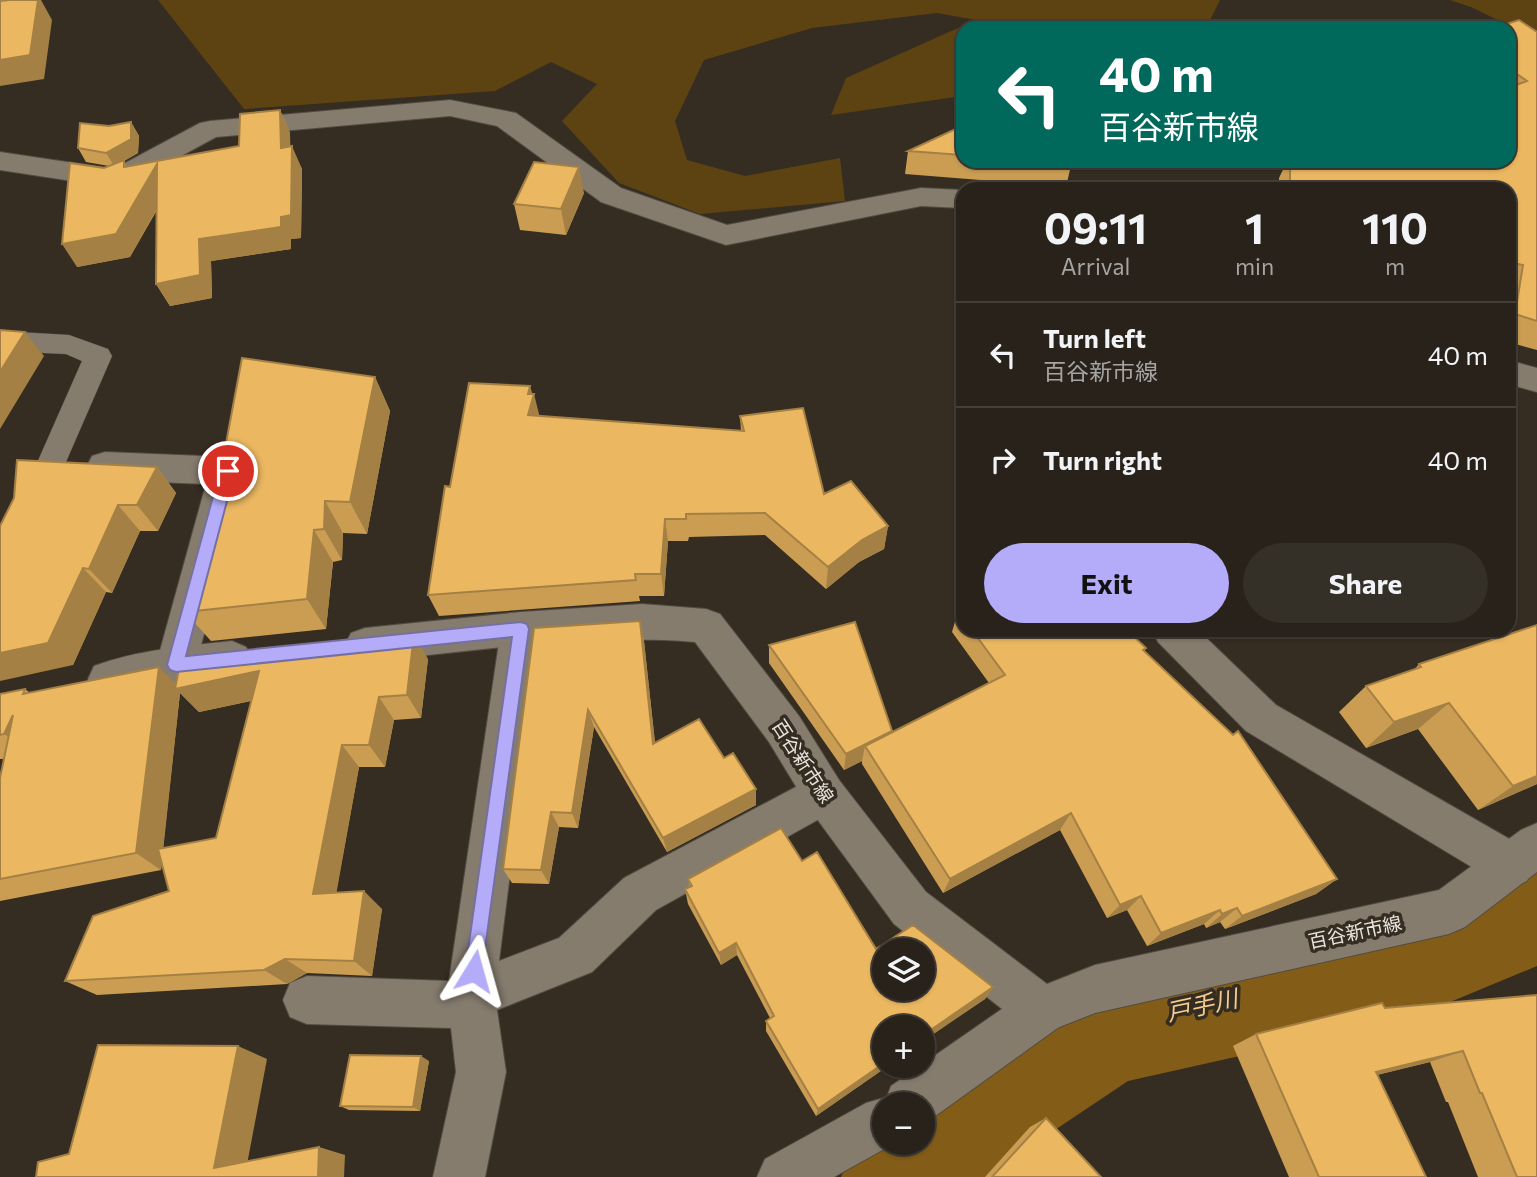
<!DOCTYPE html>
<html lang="en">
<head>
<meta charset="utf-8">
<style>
  :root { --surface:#28221a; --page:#342f27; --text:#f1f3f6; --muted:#a5a4a2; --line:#443f39; --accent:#b4acf9 }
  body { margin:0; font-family:Commissioner,"Noto Sans JP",sans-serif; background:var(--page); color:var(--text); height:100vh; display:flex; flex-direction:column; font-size:26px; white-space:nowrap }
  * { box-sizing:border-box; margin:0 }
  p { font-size:23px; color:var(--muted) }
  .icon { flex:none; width:38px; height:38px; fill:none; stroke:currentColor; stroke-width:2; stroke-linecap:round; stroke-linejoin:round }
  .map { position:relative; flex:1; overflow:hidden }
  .details { position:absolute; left:956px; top:182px; width:560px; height:455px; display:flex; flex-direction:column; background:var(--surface); border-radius:21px; box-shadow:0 2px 5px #0004,0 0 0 2px var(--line) }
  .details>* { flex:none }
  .banner { position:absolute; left:956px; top:21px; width:560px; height:147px; border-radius:21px; box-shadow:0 2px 5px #0004,0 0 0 2px var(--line); background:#00695c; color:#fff; overflow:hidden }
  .controls { position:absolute; left:872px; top:938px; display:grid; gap:14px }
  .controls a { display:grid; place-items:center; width:63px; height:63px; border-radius:50%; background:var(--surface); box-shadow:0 2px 5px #0004,0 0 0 2px var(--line); font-size:35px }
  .pin { position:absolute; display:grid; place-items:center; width:60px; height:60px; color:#fff; margin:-30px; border:4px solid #fff; border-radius:50%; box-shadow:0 2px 7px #0007 }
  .me { position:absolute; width:77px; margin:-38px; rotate:8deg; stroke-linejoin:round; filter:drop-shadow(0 0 5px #0008) }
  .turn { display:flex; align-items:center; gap:24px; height:147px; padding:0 28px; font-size:32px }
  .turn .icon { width:91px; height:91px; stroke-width:2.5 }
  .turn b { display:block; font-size:49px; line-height:60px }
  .eta { display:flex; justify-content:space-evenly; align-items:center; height:119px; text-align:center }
  .eta b { font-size:42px; font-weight:700; line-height:49px }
  .button { display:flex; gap:14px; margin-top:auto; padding:14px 28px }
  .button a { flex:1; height:80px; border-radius:42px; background:var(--accent); color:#111; font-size:28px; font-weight:700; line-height:80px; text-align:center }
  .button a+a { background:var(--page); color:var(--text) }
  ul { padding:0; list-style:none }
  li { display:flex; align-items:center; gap:21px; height:105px; padding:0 28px; border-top:2px solid var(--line) }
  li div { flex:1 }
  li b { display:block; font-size:26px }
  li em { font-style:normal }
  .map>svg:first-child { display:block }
  .green { fill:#5e4312 }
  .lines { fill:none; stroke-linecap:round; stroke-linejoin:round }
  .river { fill:#835d17; fill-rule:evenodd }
  .lane-casing { stroke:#524c42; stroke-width:1 }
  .street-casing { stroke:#524c42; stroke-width:2 }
  .secondary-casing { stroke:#524c42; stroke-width:2 }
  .lane { fill:#857c6e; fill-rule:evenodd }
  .street { fill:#857c6e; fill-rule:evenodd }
  .secondary { fill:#857c6e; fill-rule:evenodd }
  .wall { fill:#ca9d53; fill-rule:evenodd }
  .shaded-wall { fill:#a48044 }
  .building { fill:#ebb761; stroke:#a48044; stroke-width:2; fill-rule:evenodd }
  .route { fill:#b4acf9; stroke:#7570a2; stroke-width:2 }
  .labels { text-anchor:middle; stroke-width:7; stroke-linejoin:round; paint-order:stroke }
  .street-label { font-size:19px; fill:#e9e4dd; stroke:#352d22 }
  .near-water-label { font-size:24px; font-style:italic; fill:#f5cd90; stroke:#352d22 }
</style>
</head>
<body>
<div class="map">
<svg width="1537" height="1177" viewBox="0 0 1537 1177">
  <rect width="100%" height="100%" fill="#352d22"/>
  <!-- green -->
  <path class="green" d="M158,0H1220L1206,28H962V96L831,115L846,78L976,20L937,13L812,28L704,60L675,121L687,160L745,176L840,158L845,201L700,214L619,183L562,121L597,84L551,62L495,91L244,109Z
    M1450,0H1537V39L1471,7Z"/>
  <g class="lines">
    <!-- river -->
    <path class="river" d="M1537,853V966L1414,1017L1128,1081L1001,1166L991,1177H841L860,1132L884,1107V1143H922V1104H887L913,1078L1062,985L1104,967L1414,901Z"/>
    <defs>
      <path id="lane" d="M0,331L69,335L108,349L112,356L62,471L52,474L42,471L37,463L82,361L66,354L0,351Z"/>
      <path id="street" d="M450,100L516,113L621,188L727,225L921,188L962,190V208L921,206L726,245L601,202L497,126L450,116L216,137L128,185L118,188L0,170V152L114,169L200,123L210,121Z
        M1508,360L1537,368V392L1508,384Z
        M105,452L228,457L241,461L246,471L196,665L190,677L176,683L162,677L156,665L206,484L105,480L92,476L87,466L92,456Z
        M521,612L535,617L541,629L499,961L559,938L624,878L809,780L824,774L839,780L846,794L839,808L656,910L592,972L497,1010L506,1072L485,1177H433L456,1072L451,1028L307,1024L290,1017L283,1000L290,983L307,976L449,981L501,629L507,617Z
        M1152,630H1198L1276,705L1527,849L1533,865L1527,881L1511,887L1495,881L1246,731L1158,642Z
        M1042,986L1059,993L1066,1010L1059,1027L927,1122L922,1124V1104H884V1143H895L834,1177H757L765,1159L866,1103L887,1097L891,1086L1025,993Z"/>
      <path id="secondary" d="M642,604L706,609L720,614L799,716L839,780L926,892L1047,984L1095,965L1439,890L1521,830L1537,823V872L1465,927L1449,934L1095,1013L1042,1034L1025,1027L894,924L809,808L769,742L695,642C585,633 474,651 365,662L351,657L345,645L351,633L365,628L521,612Z
        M232,641L246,647L252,659L246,671L232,677L176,683L108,697L94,692L88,679L94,666C137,650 186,646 232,641Z"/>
    </defs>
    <!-- lane casing -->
    <use href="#lane" class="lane-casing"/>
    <!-- street casing -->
    <use href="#street" class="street-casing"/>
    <!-- secondary casing -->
    <use href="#secondary" class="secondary-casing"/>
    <!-- lane -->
    <use href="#lane" class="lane"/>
    <!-- street -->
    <use href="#street" class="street"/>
    <!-- secondary -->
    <use href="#secondary" class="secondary"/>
  </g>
  <!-- wall -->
  <path class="wall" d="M1508,28L1537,32V350L1508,342V189H1279V178L1287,161H1508Z
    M280,110L290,133V147L302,169L301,238L291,239V249L211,261L212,298L170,306L156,284L157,210L130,257L77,267L104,168L109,166L86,162L78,148L109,126L131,122L139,136L138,153L124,161L127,166L239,146Z
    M962,126V161H1072L1066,187L905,174L908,151Z
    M584,193L566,235L520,230L514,204Z
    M375,377L390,411L367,534L343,533L342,560L333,562L326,629L211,641L185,612L203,566Z
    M532,394L539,416L741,431L740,416L824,494L888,526L884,549L859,562L826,589L765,535L689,537L688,541H668L664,596H639L640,601L439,616L428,595L450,487Z
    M157,467L176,493L158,531H140L112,593L106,592L73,665L14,498Z
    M962,609V630H1127L1146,648L1144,651L1337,879L1316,894L1225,929L1220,922L1206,928L1204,924L1147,946L1127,910L1107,918L1060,830L943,893L862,764V761L844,770L769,663V645L892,732L989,683L952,632L958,611Z
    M640,621L644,641L655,743L724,758L756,805L667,852L594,727L578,828L559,827L549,884L512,883L503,869L534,628Z
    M1537,625V784L1478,810L1418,729L1366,748L1339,712L1366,686L1414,670L1419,664Z
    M428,659L421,718L394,720L385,767H359L336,893L382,909L372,976L307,973L287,984L97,995L65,981L169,891L162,862L161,870L0,901V778L4,759H0V694L25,689L30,693L176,684ZM180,693L199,712L251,701L216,838L163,848Z
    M802,861L876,949L993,987L985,999L884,1066H888L816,1116L766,1031V1021L770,1018L737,955L721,965L688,904L685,889L690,887L688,879Z
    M1537,995V1177H1478L1448,1102H1446L1430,1062L1377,1075L1426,1177H1289L1233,1046L1256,1034L1385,1008Z
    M429,1061L420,1111L349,1110L340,1106Z
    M1046,1118L1101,1177H985L1030,1127Z"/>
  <!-- shaded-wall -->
  <path class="shaded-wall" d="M38,0H41L52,20L44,79L0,86V60Z
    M280,110L290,133L291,171L281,148Z
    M131,122L139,136L138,153L124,161L137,183L114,166L106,153Z
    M292,146L302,169L301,238L291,239V249L211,261L212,298L170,306L156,284L199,239L281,217Z
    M157,164L169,187L130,257L77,267L62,244Z
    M579,167L584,193L566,235L561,209Z
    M25,332L44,356L0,429V372Z
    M375,377L390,411L367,534L350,502Z
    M530,386L533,396L534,394L540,418L528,415V394Z
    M157,467L176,493L158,531L137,505Z
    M325,501L343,533L342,560L324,529Z
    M118,505L140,531L112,593L89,569Z
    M665,519L668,541L664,596L661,574Z
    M888,526L884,549L859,562L826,589L828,567L862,540Z
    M314,530L333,562L326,629L307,599Z
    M83,568L106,592L73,665L0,681V653Z
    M640,621L644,641L657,761L653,744Z
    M414,634L428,659L421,718L407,695Z
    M159,667L180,688L259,671L278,695L199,712L180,693L161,870L136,853Z
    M379,697L394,720L385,767L369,745Z
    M1449,703L1418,729L1366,748L1394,722Z
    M588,710L594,727L578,828L572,813Z
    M13,715L33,754L4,734Z
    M892,731L865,746L862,761L844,770L846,754Z
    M342,745L359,767L333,912L313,894Z
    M1537,776V784L1478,810L1513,786Z
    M756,789V805L667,852L663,838Z
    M551,812L559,827L549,884L541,870Z
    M1071,813L1060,830L943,893L950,879Z
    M1337,879L1316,894L1225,929L1242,916Z
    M364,891L382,909L372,976L354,961Z
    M1141,896L1127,910L1107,918L1120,905Z
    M1237,908L1220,922L1206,928L1222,914Z
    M1220,910L1204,924L1147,946L1161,933Z
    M736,943L737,955L721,965L719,953Z
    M285,959L307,973L287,984L264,970Z
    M993,987L985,999L922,1042V1036Z
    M238,1046L267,1059L245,1175L214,1168Z
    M1463,1051L1430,1062L1347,1082L1376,1072Z
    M421,1056L429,1061L420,1111L413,1107Z
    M884,1063V1066H888L816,1116L818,1109Z
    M319,1147L345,1155L344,1177H318Z"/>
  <!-- building -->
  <path class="building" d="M9,0H38L30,55L0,60V1Z
    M1519,20L1537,32V321L1515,314L1523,265L1508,262V189H1290V161H1508V88L1527,81L1508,68V28H1494Z
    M280,110L281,148L292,146L291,215L281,217V227L199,239L200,275L156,284L157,164L116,234L62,244L70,163L104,168L124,160V167L239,146L240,114Z
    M131,122V139L106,153L78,148L80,123L109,126Z
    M962,126V155L908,151Z
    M1039,161H1072V164Z
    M534,162L579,167L561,209L514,204Z
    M0,330L25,332L0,372Z
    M242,358L375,377L350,502L325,501L324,529L314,530L307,599L185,612L193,567L203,566Z
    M469,383L530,386L528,394H534L528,415L744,431L740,416L803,408L824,494L851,481L888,526L862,540L828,567L765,513L686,514V519H665L661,574H635L636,580L428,595L445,486L450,487Z
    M17,460L157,467L137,505H118L89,569L83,568L48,643L0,653V526L14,498Z
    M962,609V617L958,611Z
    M640,621L653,744L699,719L724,758L733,753L756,789L663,838L588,710L572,813L551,812L541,870L503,869L534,628Z
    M855,622L892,731L846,754L769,645Z
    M1537,625V776L1513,786L1449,703L1394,722L1366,686L1421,667L1419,664Z
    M972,630H1127L1146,648L1143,650L1233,735L1238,731L1337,879L1242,916L1237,908L1222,914L1220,910L1161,933L1141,896L1120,905L1071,813L950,879L865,746L1005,675Z
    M414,634L407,695L379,697L369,745H342L313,894L364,891L354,961L285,959L264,970L65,981L93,916L169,891L158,849L216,838L259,671L175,689L181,658Z
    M159,667L136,853L0,879V778L13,715L4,734L0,735V694L25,689L23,694Z
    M781,828L802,861L817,852L876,949L913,925L993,987L922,1036V1027H884V1063L818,1109L766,1021L774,1016L736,943L719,953L685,889L692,886L688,879ZM884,950H922V989H884Z
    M1537,995V1177H1517L1482,1093H1480L1463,1051L1376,1072L1426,1177H1319L1256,1034L1382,1003L1385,1008Z
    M98,1045L238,1046L214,1168L319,1147L318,1177H36L38,1162L69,1154Z
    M350,1055L421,1056L413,1107L340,1106Z
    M1046,1118L1101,1177H992Z"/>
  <!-- route -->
  <path class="route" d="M228,466L235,471L186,656L521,622L527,624L529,629L481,978L474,981L467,978L465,971L512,637L176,672L170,670L167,665L220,471Z"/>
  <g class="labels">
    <!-- street labels -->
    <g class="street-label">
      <text transform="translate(803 761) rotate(57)" y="7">百谷新市線</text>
      <text transform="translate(1355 932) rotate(-12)" y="7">百谷新市線</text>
    </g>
    <!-- near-water labels -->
    <g class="near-water-label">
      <text transform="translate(1202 1006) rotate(-12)" y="8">戸手川</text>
    </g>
  </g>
</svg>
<div class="controls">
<a><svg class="icon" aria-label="layers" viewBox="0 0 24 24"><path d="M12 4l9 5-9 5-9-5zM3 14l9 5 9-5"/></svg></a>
<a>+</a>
<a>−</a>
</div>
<div class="pin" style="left:228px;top:471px;background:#d93025"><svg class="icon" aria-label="arrive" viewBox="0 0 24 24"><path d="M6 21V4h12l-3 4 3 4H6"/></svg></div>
<svg class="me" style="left:474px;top:971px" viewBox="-20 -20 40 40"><path d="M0-17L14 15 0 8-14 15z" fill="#b4acf9" stroke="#fff" stroke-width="4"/></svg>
<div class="banner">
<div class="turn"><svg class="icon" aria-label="left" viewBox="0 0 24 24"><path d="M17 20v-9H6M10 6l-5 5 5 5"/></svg><div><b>40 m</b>百谷新市線</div></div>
</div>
<section class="details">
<div class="eta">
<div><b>09:11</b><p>Arrival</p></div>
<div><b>1</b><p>min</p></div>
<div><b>110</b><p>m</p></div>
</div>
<ul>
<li><svg class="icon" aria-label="left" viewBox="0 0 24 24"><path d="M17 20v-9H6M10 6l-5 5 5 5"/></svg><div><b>Turn left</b><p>百谷新市線</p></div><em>40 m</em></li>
<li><svg class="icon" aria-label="right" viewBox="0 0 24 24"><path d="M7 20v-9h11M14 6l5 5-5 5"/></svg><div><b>Turn right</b></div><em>40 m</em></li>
</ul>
<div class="button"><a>Exit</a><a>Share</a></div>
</section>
</div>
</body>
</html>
